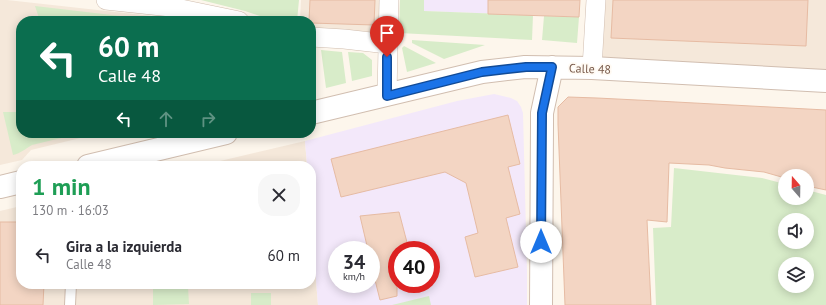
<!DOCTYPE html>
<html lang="es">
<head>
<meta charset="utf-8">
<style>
  :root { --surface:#fff; --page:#f7f7f7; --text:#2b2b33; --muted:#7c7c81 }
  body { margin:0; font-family:"PT Sans",sans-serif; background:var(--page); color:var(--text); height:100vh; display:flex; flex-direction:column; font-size:15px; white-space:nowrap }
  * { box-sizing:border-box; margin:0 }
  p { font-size:13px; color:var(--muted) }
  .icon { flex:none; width:22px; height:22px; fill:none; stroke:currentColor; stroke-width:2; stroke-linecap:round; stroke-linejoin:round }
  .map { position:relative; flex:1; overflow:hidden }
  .details { position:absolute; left:16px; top:161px; width:300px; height:128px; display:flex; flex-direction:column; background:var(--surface); border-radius:16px; box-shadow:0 2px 10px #0003 }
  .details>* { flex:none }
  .guide { position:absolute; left:16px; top:16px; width:300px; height:122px; border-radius:16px; box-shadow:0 2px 10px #0003; background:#0b6e4f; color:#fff; overflow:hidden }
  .needle { width:26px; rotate:340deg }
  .buttons { position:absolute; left:778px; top:169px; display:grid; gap:8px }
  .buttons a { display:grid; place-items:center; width:36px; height:36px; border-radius:50%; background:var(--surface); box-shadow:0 2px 10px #0003; font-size:20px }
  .speed { position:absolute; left:328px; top:241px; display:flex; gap:8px; font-size:20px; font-weight:700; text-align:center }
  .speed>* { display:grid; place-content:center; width:52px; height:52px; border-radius:50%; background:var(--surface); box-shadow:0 2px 10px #0003; line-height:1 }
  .speed small { font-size:10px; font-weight:400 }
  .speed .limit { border:6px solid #d22; background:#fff; color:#111 }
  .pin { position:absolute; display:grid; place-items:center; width:34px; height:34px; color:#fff; margin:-41px -17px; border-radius:50% 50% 50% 0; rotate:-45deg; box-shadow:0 0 4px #0007 }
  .pin .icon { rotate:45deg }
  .me { position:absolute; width:44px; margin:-22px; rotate:0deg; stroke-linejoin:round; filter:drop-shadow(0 0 3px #0008) }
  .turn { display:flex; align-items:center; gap:14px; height:84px; padding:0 16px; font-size:18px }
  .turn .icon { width:52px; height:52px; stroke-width:2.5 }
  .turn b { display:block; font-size:28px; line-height:34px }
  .lanes { display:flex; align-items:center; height:38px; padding:0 16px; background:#0003; justify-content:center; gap:20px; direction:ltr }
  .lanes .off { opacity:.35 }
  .round { display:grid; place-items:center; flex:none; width:42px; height:42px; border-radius:16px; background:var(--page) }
  .summary { display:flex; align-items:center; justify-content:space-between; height:68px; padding:0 16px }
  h1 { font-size:24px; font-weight:600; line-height:30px; color:#1e9e55 }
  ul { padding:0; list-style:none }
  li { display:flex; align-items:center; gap:12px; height:52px; padding:0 16px }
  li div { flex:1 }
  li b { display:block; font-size:15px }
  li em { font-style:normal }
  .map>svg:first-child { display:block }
  .residential { fill:#f5e8da }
  .education { fill:#f3e8fa; fill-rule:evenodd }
  .green { fill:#d8ecc9; fill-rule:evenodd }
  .building { fill:#f3d5c3; stroke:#e6bba3 }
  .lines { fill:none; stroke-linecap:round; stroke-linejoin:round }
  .service-casing { stroke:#d1beb0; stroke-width:12 }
  .minor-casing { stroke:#d1beb0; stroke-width:20 }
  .tertiary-casing { stroke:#d1beb0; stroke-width:24 }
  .service { stroke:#fff; stroke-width:10 }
  .minor { stroke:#fff; stroke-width:19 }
  .tertiary { stroke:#fff; stroke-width:22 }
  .route-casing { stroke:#114b97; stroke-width:10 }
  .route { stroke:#1a73e8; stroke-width:7 }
  .labels { text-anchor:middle; stroke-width:3.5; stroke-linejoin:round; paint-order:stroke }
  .street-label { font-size:12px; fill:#7a5c4d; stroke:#fffaf3 }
</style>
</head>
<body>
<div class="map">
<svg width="826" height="305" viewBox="0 0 826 305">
  <rect width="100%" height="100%" fill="#fdf6ec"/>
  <!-- residential -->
  <path class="residential" d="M0,0H7L179,19V21H21V133H101L31,150L22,160L0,165Z
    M301,0H389L388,44L311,37V21H300Z
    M596,0H826V81L592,68Z
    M305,141L307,166H199Z
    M21,206V284H311V219L318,305H0V211Z"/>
  <!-- education -->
  <path class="education" d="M424,0H580L579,17L424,11Z
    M494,94L511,98L517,101L521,107L523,113L527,272V305H318L311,219V166H307L305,141L457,101ZM337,250H371V284H337ZM397,250H431V284H397Z"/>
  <!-- green -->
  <path class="green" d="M201,0H299L297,21H275L245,11Z
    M400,0H424V11L533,15L532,40L399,33Z
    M35,6L120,16L122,21H85V19L79,21H40Z
    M544,16L579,17L577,43L542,40Z
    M412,40L485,45L444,59L412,43Z
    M404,46L436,63L407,72L402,48Z
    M321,50L342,52L346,83L326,88Z
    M348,52L363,53L372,60V76L352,81Z
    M3,112H21V133H82L32,145C25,149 21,153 13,155Z
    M674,168L762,178L785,184V198H807V190L826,195V305H656L653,228L671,227ZM785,220H807V242H785ZM785,264H807V286H785Z
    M153,284H193V287H188L189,304L153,305Z
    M251,293H271V305H251Z
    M429,296L431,305H392Z"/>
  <!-- building -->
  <path class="building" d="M310,0H375L374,25L311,23V21H309Z
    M488,0H580L579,17L488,14Z
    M613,0H808L806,46L611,38Z
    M568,97L597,98L657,101L826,110V190L807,186V176H785V178L764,172L725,168L709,165L669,163L667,222L647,220L651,305H565L558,124V107Z
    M508,115L520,164L508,167L520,214L506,218L518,267L475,277L465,237L478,233L466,183L445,172L341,197L331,159Z
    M399,212L409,250H397V296L380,300L371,264V250H368L360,216Z
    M0,222H21V284H44L43,305H0Z"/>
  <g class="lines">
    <defs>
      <path id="service" d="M70,305L71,284"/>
      <path id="minor" d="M106,0L171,7L239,21
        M311,37L344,39L388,44
        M592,68L596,0
        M387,95L389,0"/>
      <path id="tertiary" d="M311,113L482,72L525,67L592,68L826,81
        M88,166L226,133
        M0,187L21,182
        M541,305L542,126V113L552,67"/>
    </defs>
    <!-- service casing -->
    <use href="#service" class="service-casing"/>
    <!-- minor casing -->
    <use href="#minor" class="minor-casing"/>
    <!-- tertiary casing -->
    <use href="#tertiary" class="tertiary-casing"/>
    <!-- service -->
    <use href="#service" class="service"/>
    <!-- minor -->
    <use href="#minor" class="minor"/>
    <!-- tertiary -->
    <use href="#tertiary" class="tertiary"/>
  </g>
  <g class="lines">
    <defs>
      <path id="route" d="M387,57V96L482,72L526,67H552L542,113L541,242"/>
    </defs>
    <!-- route casing -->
    <use href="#route" class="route-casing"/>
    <!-- route -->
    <use href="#route" class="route"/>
  </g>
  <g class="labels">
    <!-- street labels -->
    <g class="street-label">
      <text transform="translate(590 69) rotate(2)" y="4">Calle 48</text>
    </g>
  </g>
</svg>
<div class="buttons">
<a><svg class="needle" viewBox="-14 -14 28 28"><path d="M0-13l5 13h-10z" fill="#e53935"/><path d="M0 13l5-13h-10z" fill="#7c7c81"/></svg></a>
<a><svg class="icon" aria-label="sound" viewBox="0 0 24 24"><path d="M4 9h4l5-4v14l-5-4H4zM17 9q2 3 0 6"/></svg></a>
<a><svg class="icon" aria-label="layers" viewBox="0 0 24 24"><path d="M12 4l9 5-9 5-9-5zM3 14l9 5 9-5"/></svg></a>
</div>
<div class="speed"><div>34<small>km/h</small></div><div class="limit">40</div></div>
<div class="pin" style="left:387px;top:57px;background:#d93025"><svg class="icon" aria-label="arrive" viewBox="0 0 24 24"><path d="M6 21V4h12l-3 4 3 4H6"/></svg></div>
<svg class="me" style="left:541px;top:242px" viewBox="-20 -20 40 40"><circle r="19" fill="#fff"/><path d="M0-13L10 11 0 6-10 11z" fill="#1a73e8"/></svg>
<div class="guide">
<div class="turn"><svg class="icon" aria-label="left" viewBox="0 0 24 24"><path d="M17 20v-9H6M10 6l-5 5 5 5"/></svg><div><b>60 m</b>Calle 48</div></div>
<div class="lanes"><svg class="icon" aria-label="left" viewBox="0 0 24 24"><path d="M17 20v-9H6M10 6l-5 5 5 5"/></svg><svg class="icon off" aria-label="ahead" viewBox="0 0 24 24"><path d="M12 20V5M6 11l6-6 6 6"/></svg><svg class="icon off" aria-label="right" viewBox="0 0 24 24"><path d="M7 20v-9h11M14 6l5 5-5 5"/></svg></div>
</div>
<section class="details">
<div class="summary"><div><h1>1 min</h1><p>130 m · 16:03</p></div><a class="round"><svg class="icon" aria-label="close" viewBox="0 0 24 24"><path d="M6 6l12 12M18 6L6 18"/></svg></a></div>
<ul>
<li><svg class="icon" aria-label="left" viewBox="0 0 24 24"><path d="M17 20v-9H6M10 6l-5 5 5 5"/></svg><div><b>Gira a la izquierda</b><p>Calle 48</p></div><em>60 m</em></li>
</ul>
</section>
</div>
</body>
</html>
